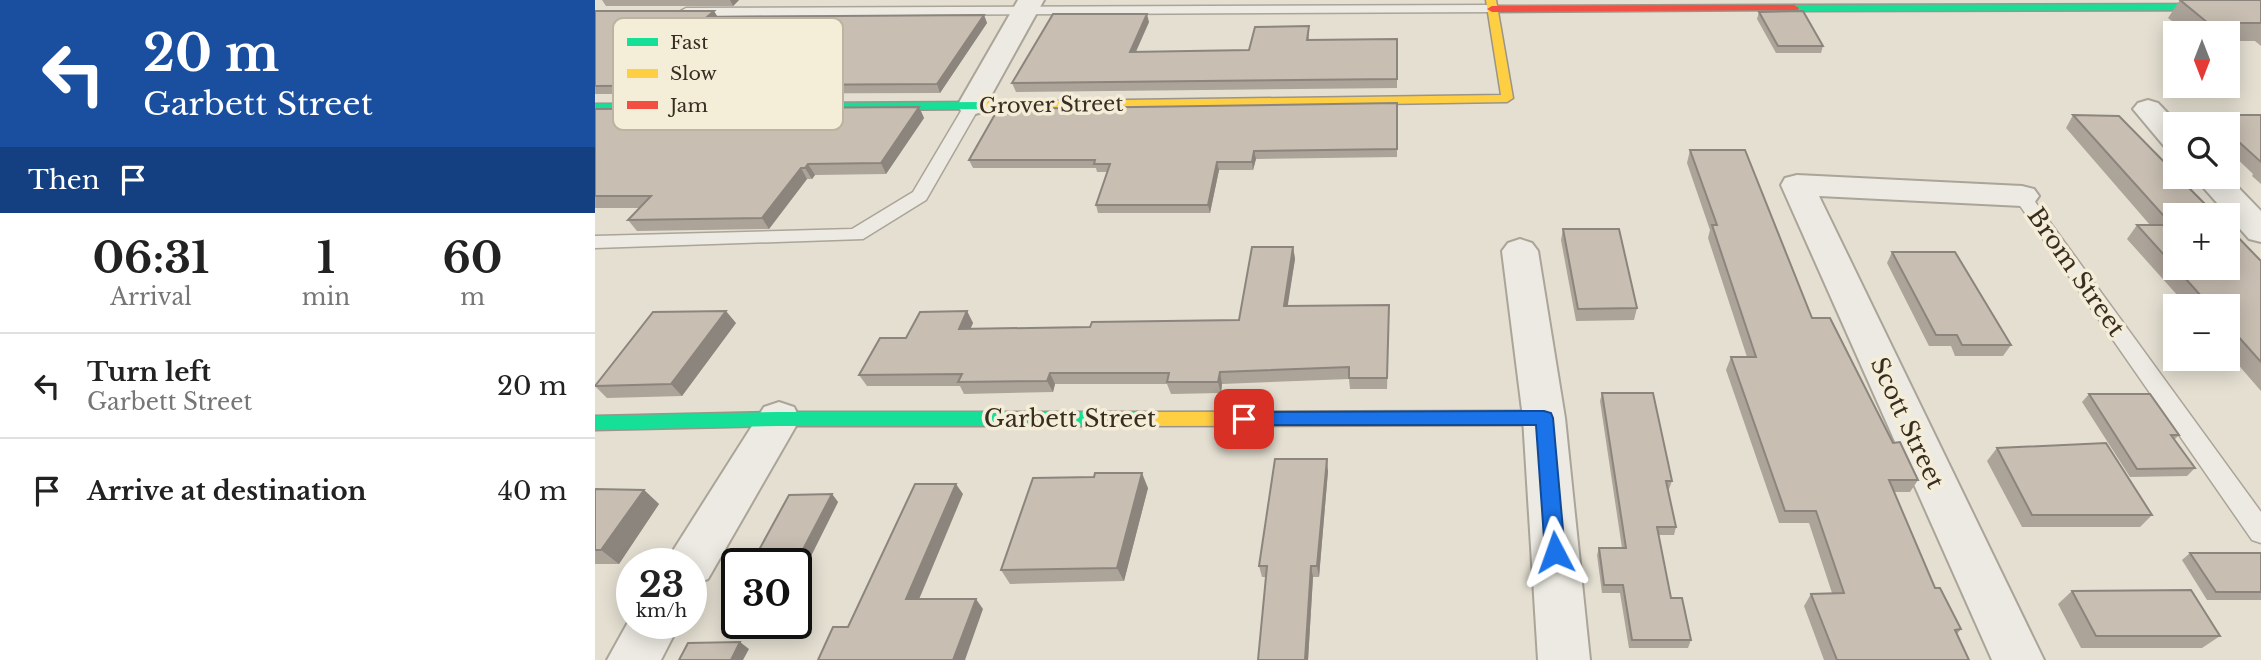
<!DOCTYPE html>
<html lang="en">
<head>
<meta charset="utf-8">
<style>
  :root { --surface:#fff; --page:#f2f2f2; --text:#222; --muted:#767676; --line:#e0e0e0 }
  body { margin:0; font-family:"Libre Baskerville",serif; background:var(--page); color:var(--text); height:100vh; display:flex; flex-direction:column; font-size:26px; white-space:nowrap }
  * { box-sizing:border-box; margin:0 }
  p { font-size:23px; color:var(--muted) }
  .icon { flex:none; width:38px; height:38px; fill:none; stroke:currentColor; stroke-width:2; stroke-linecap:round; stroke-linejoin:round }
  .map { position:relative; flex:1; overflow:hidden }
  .side { display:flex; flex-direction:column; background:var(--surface); width:595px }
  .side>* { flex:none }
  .top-card { background:#1a4fa0; color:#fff; overflow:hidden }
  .needle { width:46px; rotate:180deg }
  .controls { position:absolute; left:1568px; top:21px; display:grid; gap:14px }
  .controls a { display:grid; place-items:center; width:77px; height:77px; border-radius:0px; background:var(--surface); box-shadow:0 4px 18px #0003; font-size:35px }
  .speed { position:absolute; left:21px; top:548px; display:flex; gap:14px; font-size:35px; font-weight:700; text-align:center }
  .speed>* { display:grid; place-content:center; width:91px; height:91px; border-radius:50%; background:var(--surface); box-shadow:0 4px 18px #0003; line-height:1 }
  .speed small { font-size:18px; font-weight:400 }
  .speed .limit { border:4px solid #111; border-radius:10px; background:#fff; color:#111 }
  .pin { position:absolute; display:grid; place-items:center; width:60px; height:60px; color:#fff; margin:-30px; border-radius:14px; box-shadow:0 4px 10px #0006 }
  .me { position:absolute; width:77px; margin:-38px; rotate:356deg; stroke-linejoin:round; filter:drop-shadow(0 0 5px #0008) }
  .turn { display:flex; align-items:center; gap:24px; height:147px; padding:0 28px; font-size:32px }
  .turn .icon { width:91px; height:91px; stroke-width:2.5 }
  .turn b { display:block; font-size:49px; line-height:60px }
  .then { display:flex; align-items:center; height:66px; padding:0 28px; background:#0003; gap:14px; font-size:26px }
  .eta { display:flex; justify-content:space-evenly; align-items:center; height:119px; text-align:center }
  .eta b { font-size:42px; font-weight:800; line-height:49px }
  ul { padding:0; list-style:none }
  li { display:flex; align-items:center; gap:21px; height:105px; padding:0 28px; border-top:2px solid var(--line) }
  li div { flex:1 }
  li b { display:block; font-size:26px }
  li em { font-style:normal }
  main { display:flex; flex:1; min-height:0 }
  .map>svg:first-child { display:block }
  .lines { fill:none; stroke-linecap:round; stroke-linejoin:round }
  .lane-casing { stroke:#aaa499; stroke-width:3 }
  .street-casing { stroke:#aaa499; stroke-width:4 }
  .fast-casing { stroke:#9a9489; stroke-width:3 }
  .slow-casing { stroke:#9a9489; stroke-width:3 }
  .jam-casing { stroke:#9a9489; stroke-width:3 }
  .lane { fill:#eceae2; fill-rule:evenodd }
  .street { fill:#eceae2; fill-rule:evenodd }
  .fast { fill:#16e098; fill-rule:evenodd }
  .slow { fill:#ffcf43; fill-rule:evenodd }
  .jam { fill:#f24e42; fill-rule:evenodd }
  .wall { fill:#aca399 }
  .shaded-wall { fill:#8c857d }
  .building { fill:#c8beb2; stroke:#8c857d; stroke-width:2 }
  .route { fill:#1a73e8; stroke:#114b97; stroke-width:2 }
  .labels { text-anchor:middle; stroke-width:7; stroke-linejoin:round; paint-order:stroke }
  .far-street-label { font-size:21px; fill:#392d21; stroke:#f4edd8 }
  .street-label { font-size:24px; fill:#392d21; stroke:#f4edd8 }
  .key { fill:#f4edd8; stroke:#bcb3a1; stroke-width:2 }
  .key-label { font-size:19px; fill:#392d21 }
</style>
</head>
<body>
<main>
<section class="side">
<div class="top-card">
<div class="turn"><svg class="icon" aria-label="left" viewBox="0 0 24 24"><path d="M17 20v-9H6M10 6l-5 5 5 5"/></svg><div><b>20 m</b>Garbett Street</div></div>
<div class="then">Then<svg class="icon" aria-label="arrive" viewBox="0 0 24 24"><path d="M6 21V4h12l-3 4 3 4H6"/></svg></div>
</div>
<div class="eta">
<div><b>06:31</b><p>Arrival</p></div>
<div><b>1</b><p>min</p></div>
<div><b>60</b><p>m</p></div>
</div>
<ul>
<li><svg class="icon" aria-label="left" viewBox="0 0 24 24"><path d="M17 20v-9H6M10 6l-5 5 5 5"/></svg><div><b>Turn left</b><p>Garbett Street</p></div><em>20 m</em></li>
<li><svg class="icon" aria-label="arrive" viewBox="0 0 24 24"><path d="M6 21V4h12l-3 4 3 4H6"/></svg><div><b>Arrive at destination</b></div><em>40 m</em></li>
</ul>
</section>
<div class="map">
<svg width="1666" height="660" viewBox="0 0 1666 660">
  <rect width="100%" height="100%" fill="#e4dfd1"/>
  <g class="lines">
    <defs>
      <path id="lane" d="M897,5L904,9L902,12L91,16L84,12L91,8Z
        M377,101L385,106L331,200L268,239L0,248V236L257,229L318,192L369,106Z
        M1427,190L1433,192L1666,512V543L1657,540L1421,200L1418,196L1421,192Z"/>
      <path id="street" d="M423,0H449L387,112L377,115L367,112L362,106Z
        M1553,100L1563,103L1583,124H1580V148L1569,146L1538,109L1543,103Z
        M1202,175L1427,186L1439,189L1444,196L1439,203L1427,206L1224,196L1449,660H1397L1186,185L1190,178Z
        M1599,177H1633L1666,211V242L1654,239Z
        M925,239L937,243L943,251L970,418L995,660H943L928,418L907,251L913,243Z
        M184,402L199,407L205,419L113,579L96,585V564H72L79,549L169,407Z
        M37,615V623H85L66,660H12Z"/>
      <path id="fast" d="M1666,4V10L1199,11L1194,8L1199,5Z
        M389,102L393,103V109L0,112V104Z
        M184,412H542L548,414L551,419L548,424L542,426H184L0,430V416Z"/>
      <path id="slow" d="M891,0H901L918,98L912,102L389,110L383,106L389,102L906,95Z
        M949,411L955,413L958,418L955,423L949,425L542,426L536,424L533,419L536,414L542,412Z"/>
      <path id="jam" d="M1199,5L1204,8L1203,10L897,12L892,9L897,6Z"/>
    </defs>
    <!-- lane casing -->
    <use href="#lane" class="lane-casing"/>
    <!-- street casing -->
    <use href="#street" class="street-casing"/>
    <!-- fast casing -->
    <use href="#fast" class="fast-casing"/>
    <!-- slow casing -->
    <use href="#slow" class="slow-casing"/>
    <!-- jam casing -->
    <use href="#jam" class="jam-casing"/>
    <!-- lane -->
    <use href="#lane" class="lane"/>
    <!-- street -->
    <use href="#street" class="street"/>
    <!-- fast -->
    <use href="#fast" class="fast"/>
    <!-- slow -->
    <use href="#slow" class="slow"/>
    <!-- jam -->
    <use href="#jam" class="jam"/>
  </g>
  <!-- wall -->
  <path class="wall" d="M7,0H144L138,6H11Z
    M1585,0H1666V46L1660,41H1633V33H1592L1573,18Z
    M0,11L122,17L389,15L392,23L345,93L0,94Z
    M1164,12L1228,46L1226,53H1181L1162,19Z
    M554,22L541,52L654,50L714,26V40L802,39V88L421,92L417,83Z
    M802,103V157L661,159L658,170H624L615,213H503L501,205L513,172H502L501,168H378L374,160Z
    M324,107L329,118L291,174L220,175L217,179H212L174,229L42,231L33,220L45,208H0V109Z
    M1478,115L1666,261V391L1633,353V306H1592L1532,239L1542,225H1555L1471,128Z
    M1615,115H1666V184L1657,176L1658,174L1633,150V124H1609Z
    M1095,150L1217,318L1323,480L1315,492H1299L1340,588L1366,629L1362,634L1374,660H1229L1209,606L1216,594L1237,593L1214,523H1184L1131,370L1136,357H1152L1113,238L1115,230L1092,163Z
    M968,229L1042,308L1039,320L981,321L966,240Z
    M698,247L700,259L692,306L794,316L792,389H755L754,379L627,384L626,393L576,394L572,384H460L458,392L369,394L365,386H272L264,375L311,338L372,311L378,323L375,329L495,327L644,320Z
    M1297,252L1416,345L1408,356H1360L1356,346H1334L1292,263Z
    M141,323L87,396L12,398L0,386Z
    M1007,393L1077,481L1074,489H1073L1081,527L1079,535H1063L1076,598L1096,640L1093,648H1034L1025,593H1007L1002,555L1004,548H1027L1005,401Z
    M1494,394L1584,435L1579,440L1600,468L1592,476L1535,477L1487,402Z
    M1402,448L1557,515L1545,527H1427L1392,461Z
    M733,471L724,577H718L713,660H663L671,577H667L664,566Z
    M499,477L553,488L529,581L415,584L406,570Z
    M0,489L49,490L64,504L24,564H0Z
    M237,494L243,502L211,566H201V564H163L159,559Z
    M1595,553H1666V600H1612L1587,560Z
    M1477,591L1625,636L1607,648H1486L1463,604Z"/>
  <!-- shaded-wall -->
  <path class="shaded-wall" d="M135,0H144L138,6Z
    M119,11L124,19L112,17Z
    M552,14L554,22L537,60L535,52Z
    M389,15L392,23L345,93L342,84Z
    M324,107L329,118L291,174L286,163Z
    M659,151L661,159L658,170L657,162Z
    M622,162L624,170L615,213L613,205Z
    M213,164L220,175L217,179L210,168Z
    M206,168L212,179L174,229L167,218Z
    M698,247L700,259L691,317L689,306Z
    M131,311L141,323L87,396L76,384Z
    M372,311L378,323L370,341L364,329Z
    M625,372L627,384L626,393L623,382Z
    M455,373L460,384L458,392L452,381Z
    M732,459L733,471L724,577L722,566Z
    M547,473L553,488L529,581L522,568Z
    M361,484L368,494L320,609L311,599Z
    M49,490L64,504L24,564L6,550Z
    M237,494L243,502L211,566L203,559Z
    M716,566L718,577L713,660H710Z
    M381,599L388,609L370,660H358Z
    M145,642L154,649L148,660H136Z"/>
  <!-- building -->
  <path class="building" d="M1585,0H1666V23H1613Z
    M0,11H119L112,17L389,15L342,84L0,86Z
    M1208,11L1228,46H1183L1164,12Z
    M458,14H552L535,52L654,50L660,27L714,26L712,40L802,39V79L417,83Z
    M802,103V149L659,151L657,162H622L613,205H501L515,164H499L500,160H374L403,109Z
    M324,107L286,163L213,164L210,168H206L167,218L33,220L56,196H0V109Z
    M1478,115L1524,116L1580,173V177H1583L1621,215H1580V267L1542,225H1577Z
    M1615,115H1666V162L1633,132V124H1625Z
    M1095,150H1150L1217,318H1235L1298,443L1305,442L1323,480H1294L1340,588H1345L1366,629L1360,630L1374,660H1242L1216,594L1249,593L1221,511H1190L1136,357H1161L1117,225H1122Z
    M1633,227L1666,261V362L1633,325V306H1615L1581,268H1633Z
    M968,229H1024L1042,308L983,309Z
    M657,247H698L689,306L794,305L792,378H754V367L625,372L623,382H572L574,373H455L452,381L363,382L367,374L264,375L285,338H311L325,312L372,311L364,329L495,327L497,322L644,320Z
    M1297,252H1360L1416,345H1367L1362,335H1341Z
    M131,311L76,384L0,386L58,312Z
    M1007,393H1058L1077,481H1071L1081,527H1062L1076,598H1087L1096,640H1037L1028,585H1009L1004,548H1031Z
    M1494,394H1555L1584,435H1576L1600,468L1542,469Z
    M1511,443L1557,515H1437L1402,448Z
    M680,459H732L722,566H716L710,660H663L672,566H664Z
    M500,473H547L522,568L406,570L438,478L499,477Z
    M320,484H361L311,599H381L358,660H223L238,627H253Z
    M0,489L49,490L6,550H0Z
    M237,494L203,559H159L194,495Z
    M1595,553H1666V592H1621Z
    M1596,590L1625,636H1501L1477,591Z
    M145,642L136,660H84L93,643Z"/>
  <!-- route -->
  <path class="route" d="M949,411L956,413L958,418L970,552L967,559L960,561L953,559L950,552L941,425H649L643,423L640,419L643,414L649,412Z"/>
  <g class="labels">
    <!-- far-street labels -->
    <g class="far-street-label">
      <text transform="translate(456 105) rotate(-1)" y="7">Grover Street</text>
    </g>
    <!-- street labels -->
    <g class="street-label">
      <text transform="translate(1481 272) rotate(55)" y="8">Brom Street</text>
      <text x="475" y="427">Garbett Street</text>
      <text transform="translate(1312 423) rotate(65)" y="8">Scott Street</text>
    </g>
  </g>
  <!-- legend -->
  <rect x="18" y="18" width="230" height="112" rx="10" class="key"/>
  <rect x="32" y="38" width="31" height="8" fill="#16e098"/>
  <rect x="32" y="69" width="31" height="9" fill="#ffcf43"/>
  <rect x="32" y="101" width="31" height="8" fill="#f24e42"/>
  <g class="key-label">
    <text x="75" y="49">Fast</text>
    <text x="75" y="80">Slow</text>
    <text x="75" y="112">Jam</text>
  </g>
</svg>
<div class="controls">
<a><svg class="needle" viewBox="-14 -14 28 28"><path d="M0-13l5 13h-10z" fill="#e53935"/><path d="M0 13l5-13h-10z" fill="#767676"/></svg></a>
<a><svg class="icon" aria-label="search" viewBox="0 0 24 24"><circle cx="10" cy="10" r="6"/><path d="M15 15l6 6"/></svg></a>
<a>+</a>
<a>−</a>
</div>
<div class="speed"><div>23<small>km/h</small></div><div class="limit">30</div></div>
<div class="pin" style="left:649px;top:419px;background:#d93025"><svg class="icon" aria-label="arrive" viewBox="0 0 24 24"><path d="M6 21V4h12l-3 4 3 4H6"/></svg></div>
<svg class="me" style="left:960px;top:552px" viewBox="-20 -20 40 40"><path d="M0-17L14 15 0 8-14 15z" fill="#1a73e8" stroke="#fff" stroke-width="4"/></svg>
</div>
</main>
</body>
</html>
